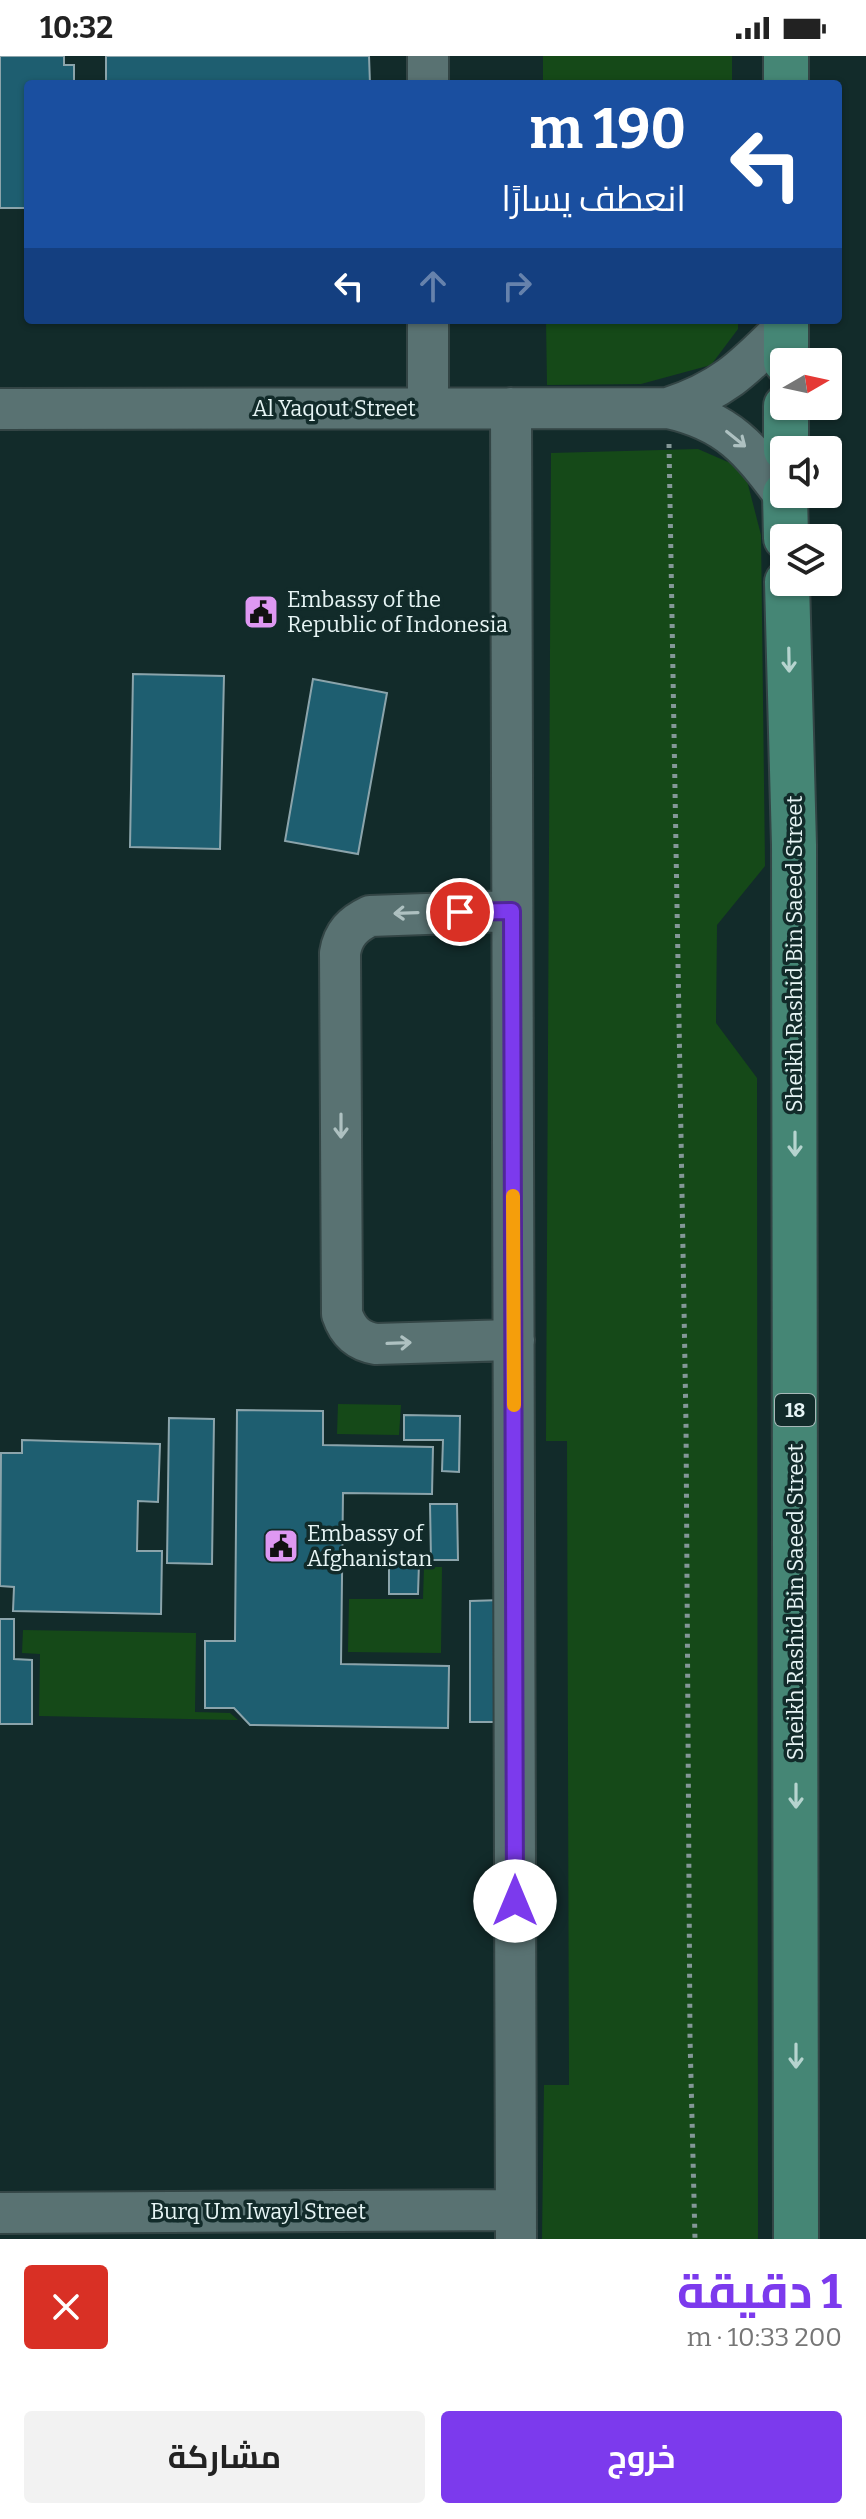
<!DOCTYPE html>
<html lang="ar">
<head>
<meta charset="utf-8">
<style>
  :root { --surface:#fff; --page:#f2f2f2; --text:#222; --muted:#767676; --accent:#7c3aed }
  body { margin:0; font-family:Bitter,Cairo,serif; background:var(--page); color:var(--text); direction:rtl; height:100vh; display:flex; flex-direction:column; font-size:30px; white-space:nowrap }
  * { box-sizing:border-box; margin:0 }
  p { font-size:26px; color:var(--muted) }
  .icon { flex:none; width:44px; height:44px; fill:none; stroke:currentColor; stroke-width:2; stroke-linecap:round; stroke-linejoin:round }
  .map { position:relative; height:2183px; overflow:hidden; direction:ltr }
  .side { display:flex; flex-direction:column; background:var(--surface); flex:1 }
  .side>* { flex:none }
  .guide { position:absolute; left:24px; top:24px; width:818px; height:244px; border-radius:8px; box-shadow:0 2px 6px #0004; direction:rtl; background:#1a4fa0; color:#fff; overflow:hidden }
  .needle { width:52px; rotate:81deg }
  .buttons { position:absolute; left:770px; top:292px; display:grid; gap:16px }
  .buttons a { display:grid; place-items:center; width:72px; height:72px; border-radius:8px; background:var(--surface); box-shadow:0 2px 6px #0004; font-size:40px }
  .pin { position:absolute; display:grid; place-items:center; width:68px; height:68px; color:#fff; margin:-34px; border:4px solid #fff; border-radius:50%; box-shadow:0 2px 8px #0007 }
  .me { position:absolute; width:88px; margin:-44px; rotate:0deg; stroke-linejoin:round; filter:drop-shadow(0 0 6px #0008) }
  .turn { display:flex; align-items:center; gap:28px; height:168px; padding:0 24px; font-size:36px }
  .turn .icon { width:104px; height:104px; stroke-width:2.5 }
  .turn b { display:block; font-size:56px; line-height:68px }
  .lanes { display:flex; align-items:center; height:76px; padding:0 24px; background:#0003; justify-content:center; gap:40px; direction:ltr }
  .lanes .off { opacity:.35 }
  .round { display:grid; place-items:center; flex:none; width:84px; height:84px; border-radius:8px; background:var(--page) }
  .overview { display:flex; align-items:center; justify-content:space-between; height:136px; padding:0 24px }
  h1 { font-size:48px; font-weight:700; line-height:60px; color:var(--accent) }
  .button { display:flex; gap:16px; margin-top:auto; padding:16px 24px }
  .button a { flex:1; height:92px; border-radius:8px; background:var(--accent); color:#fff; font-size:32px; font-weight:700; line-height:92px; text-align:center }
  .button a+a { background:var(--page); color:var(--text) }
  .status { display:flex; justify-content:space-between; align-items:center; height:56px; padding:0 40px; background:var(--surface); direction:ltr }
  .status svg { height:22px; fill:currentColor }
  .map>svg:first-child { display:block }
  .green { fill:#154918 }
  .building { fill:#1e5e70; stroke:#8ba4ab; stroke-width:2 }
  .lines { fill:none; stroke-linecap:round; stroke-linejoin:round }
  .minor-casing { stroke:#334545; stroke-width:44 }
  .major-casing { stroke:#334545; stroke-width:48 }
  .path { stroke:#849797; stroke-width:5; stroke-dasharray:4 6; stroke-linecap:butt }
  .minor { stroke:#597272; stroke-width:40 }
  .major { stroke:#458675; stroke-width:44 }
  .oneway { stroke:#aec1c1 }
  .oneway2 { stroke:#b6d4cf }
  .route-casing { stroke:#51269a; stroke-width:20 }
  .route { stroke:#7c3aed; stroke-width:14 }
  .slow { stroke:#f59e0b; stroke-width:14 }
  .labels { text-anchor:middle; stroke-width:7; stroke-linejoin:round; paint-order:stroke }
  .shield { fill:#122b2a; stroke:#a7b8b8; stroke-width:2 }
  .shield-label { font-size:20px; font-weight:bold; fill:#e7f5f5 }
  .street-label { font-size:22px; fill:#e7f5f5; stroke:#122b2a }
  .poi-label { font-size:22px; fill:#e7f5f5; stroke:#122b2a; text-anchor:start }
</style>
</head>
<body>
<div class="status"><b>10:32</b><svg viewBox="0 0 49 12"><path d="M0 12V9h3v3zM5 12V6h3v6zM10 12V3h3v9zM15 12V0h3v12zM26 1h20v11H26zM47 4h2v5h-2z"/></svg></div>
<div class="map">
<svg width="866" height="2183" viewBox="0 0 866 2183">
  <rect width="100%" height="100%" fill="#122b2a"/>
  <!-- green -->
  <path class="green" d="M543,0H732V28H543Z
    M546,264H738V273L711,309L641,328L547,329Z
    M698,393L744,413L761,479L765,810L717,869L716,967L757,1022L758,2183H542L544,2029H569L567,1385H546L551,397Z
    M338,1348L401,1349L399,1379L337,1378Z
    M424,1511H442L441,1597L348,1596L349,1543H423Z
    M23,1574L196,1577L195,1656L230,1657L238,1664L39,1660L40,1598L22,1597Z"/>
  <!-- building -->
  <path class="building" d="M0,0H64V9H74V28H28V152H0Z
    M106,0H369L370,28H106Z
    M133,618L224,620L220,793L130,791Z
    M313,623L387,637L358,798L285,785Z
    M237,1354L323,1355V1389L433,1391L432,1438L343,1437L341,1608L449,1610L448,1672L250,1669L234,1652H205V1585H235Z
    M404,1359L460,1360L459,1416L442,1415L443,1384H404Z
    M169,1362L214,1363L212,1508L167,1507Z
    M22,1384L160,1388L158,1446L138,1445L137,1495H162L161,1558L13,1555L14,1531L0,1530L1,1397H22Z
    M430,1448H457L458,1504H431Z
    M389,1507H419L418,1538H389Z
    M502,1544V1666H470V1545Z
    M0,1563H14V1603L32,1604V1668H0Z"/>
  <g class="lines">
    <defs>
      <path id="minor" d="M428,28V0
        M428,352V264
        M511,352L516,2183
        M668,352C724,334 746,310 786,270
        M0,353L668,352C728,365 750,393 785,440
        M512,855L370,860C353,868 343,878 340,897L342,1258C348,1276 358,1285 376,1288L514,1284
        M0,2157L516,2154"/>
      <path id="major" d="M786,0V28
        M786,306V264
        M786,394V350
        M785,438L786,482
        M787,526L794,789L796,2183"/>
    </defs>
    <!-- minor casing -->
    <use href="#minor" class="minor-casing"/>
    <!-- major casing -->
    <use href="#major" class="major-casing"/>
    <!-- path -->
    <path class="path" d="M669,388L686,1368L690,1982L695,2183"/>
    <!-- minor -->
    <use href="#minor" class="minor"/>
    <!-- major -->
    <use href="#major" class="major"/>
  </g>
  <!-- one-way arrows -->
  <defs><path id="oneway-shaft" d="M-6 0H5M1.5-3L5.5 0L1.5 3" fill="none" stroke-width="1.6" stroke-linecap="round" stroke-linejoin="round" transform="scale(2)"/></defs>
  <g class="oneway">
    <use href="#oneway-shaft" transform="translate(736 383) rotate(39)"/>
    <use href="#oneway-shaft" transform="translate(406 857) rotate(178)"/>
    <use href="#oneway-shaft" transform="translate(341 1070) rotate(90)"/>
    <use href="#oneway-shaft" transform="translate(399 1287) rotate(-2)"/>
  </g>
  <g class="oneway2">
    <use href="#oneway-shaft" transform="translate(789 604) rotate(89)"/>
    <use href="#oneway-shaft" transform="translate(795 1088) rotate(90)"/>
    <use href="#oneway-shaft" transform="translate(796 1740) rotate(90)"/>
    <use href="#oneway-shaft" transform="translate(796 2000) rotate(90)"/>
  </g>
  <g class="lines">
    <defs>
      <path id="route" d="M460,856L512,855L515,1845"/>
    </defs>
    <!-- route casing -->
    <use href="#route" class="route-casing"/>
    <!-- route -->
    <use href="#route" class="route"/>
    <!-- slow -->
    <path class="slow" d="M513,1140L514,1349"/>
  </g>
  <!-- icons -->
  <defs>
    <symbol id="civic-square" viewBox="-11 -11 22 22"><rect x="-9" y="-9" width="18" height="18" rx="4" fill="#de98f2" stroke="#122b2a"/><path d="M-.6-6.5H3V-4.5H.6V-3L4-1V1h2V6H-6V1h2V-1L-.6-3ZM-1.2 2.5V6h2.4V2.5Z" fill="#111"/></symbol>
  </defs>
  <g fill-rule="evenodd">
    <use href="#civic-square" x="241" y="536" width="40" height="40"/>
    <use href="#civic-square" x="261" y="1470" width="40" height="40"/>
  </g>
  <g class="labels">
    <!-- shield labels -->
    <rect class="shield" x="775" y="1338" width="40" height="32" rx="6"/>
    <g class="shield-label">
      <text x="795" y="1361">18</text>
    </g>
    <!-- street labels -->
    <g class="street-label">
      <text x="334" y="360">Al Yaqout Street</text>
      <text transform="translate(794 898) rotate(-90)" y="8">Sheikh Rashid Bin Saeed Street</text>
      <text transform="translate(795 1546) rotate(-90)" y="8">Sheikh Rashid Bin Saeed Street</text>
      <text x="258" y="2163">Burq Um Iwayl Street</text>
    </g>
    <!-- poi labels -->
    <g class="poi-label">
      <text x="287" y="551">Embassy of the<tspan x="287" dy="25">Republic of Indonesia</tspan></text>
      <text x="307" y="1485">Embassy of<tspan x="307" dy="25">Afghanistan</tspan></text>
    </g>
  </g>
</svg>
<div class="buttons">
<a><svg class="needle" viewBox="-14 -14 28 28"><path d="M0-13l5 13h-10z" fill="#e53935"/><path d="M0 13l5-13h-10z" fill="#767676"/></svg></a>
<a><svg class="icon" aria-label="sound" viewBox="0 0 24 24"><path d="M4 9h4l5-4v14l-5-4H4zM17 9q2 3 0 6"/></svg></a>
<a><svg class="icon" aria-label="layers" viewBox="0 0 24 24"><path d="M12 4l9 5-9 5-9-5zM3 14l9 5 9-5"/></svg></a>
</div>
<div class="pin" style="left:460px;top:856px;background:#d93025"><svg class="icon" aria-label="arrive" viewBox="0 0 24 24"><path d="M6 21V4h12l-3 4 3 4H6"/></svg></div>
<svg class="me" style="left:515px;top:1845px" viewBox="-20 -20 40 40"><circle r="19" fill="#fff"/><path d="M0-13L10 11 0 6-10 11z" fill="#7c3aed"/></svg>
<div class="guide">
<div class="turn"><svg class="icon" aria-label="left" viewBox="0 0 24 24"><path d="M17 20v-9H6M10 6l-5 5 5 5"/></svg><div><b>190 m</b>انعطف يسارًا</div></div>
<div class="lanes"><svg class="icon" aria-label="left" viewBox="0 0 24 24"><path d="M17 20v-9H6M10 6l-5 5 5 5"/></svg><svg class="icon off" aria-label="ahead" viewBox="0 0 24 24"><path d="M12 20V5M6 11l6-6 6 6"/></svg><svg class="icon off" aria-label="right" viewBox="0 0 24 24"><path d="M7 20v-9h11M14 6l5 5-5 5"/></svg></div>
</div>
</div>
<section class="side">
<div class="overview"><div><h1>1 دقيقة</h1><p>200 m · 10:33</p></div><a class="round" style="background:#d93025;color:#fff"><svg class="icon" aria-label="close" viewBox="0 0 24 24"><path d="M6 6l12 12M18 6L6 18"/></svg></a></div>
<div class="button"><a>خروج</a><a>مشاركة</a></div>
</section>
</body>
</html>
